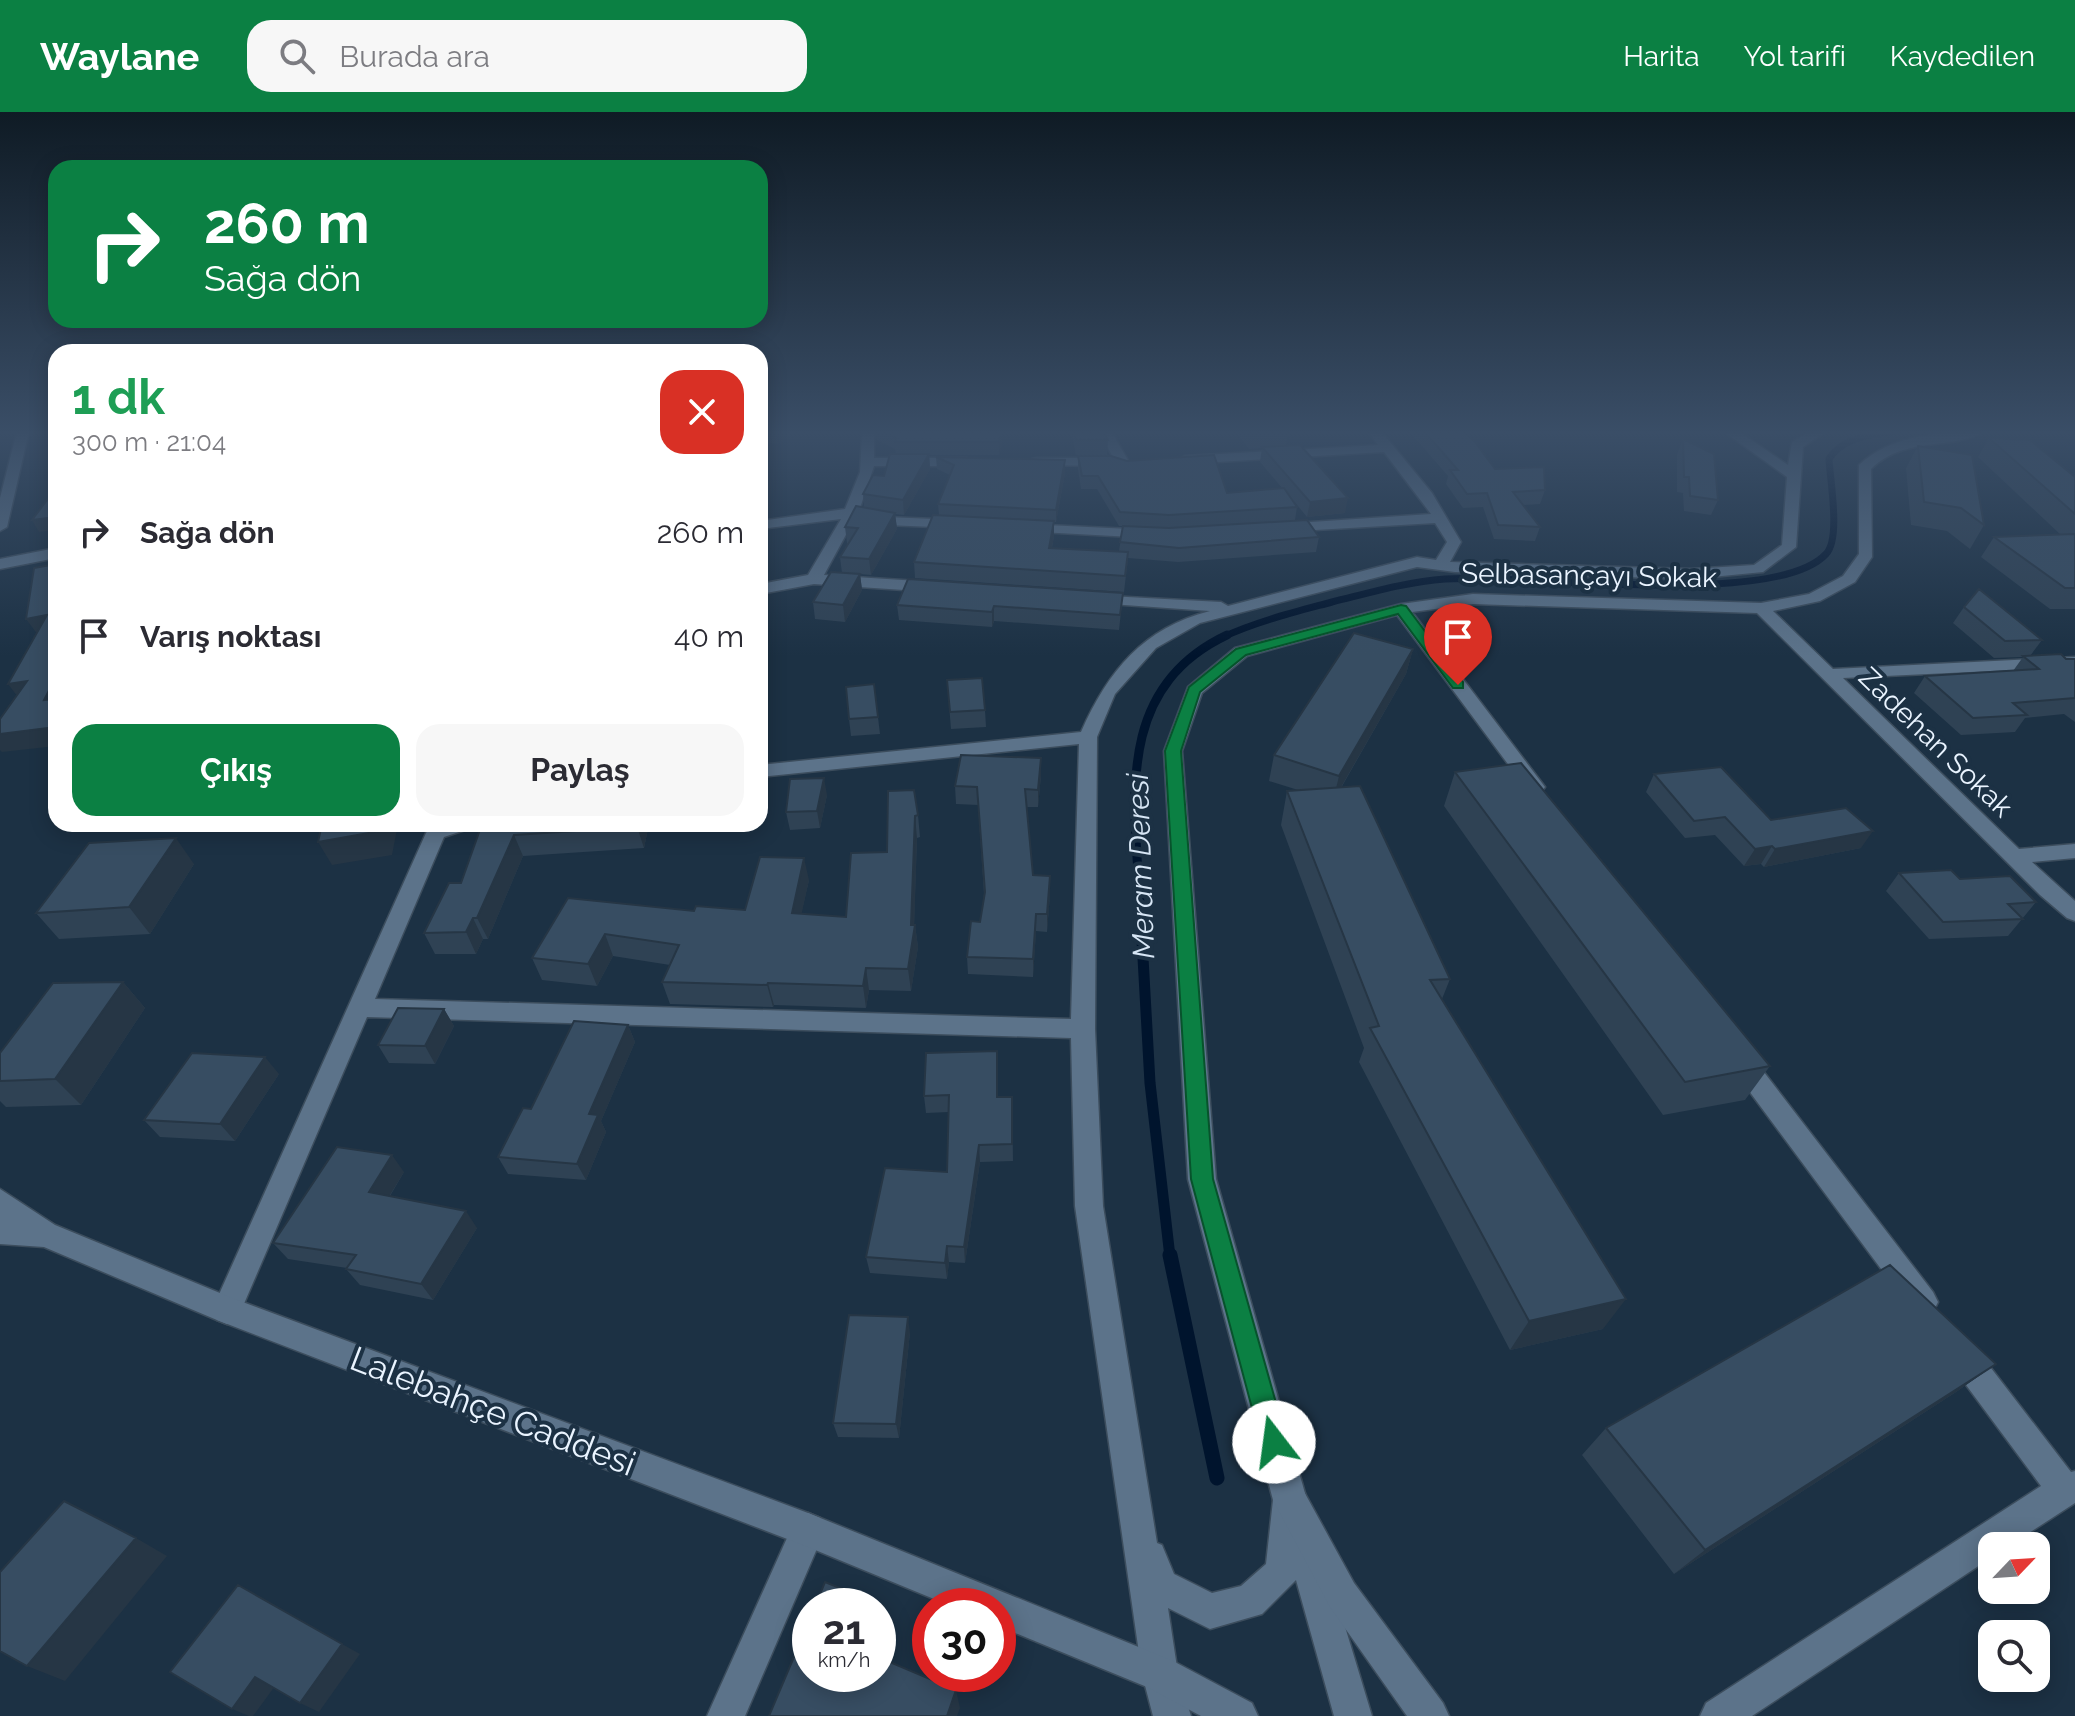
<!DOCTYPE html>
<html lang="tr">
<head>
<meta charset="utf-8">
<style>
  :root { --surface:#fff; --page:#f7f7f7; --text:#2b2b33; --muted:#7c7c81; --accent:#0b8043 }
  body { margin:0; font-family:Raleway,sans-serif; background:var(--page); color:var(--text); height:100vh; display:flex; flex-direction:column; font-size:30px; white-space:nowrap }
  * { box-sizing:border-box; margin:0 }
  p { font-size:26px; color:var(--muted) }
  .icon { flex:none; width:44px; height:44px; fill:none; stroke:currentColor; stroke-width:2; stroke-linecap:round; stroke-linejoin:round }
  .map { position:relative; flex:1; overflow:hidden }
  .sheet { position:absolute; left:48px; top:232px; width:720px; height:488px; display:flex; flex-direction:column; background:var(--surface); border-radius:24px; box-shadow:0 4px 20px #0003 }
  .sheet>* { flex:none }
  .guide { position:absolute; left:48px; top:48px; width:720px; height:168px; border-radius:24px; box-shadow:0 4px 20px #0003; background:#0b8043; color:#fff; overflow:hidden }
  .needle { width:52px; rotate:65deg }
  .buttons { position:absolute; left:1978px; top:1420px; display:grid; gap:16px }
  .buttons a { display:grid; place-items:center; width:72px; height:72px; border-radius:16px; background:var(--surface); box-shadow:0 4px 20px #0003; font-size:40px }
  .speed { position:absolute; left:792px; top:1476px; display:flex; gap:16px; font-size:40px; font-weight:700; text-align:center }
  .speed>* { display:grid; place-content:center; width:104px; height:104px; border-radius:50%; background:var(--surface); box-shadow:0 4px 20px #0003; line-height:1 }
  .speed small { font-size:20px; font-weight:400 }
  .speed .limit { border:12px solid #d22; background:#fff; color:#111 }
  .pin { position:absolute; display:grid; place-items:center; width:68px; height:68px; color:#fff; margin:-82px -34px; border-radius:50% 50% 50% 0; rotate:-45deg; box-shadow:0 0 8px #0007 }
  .pin .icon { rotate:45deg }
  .me { position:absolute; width:88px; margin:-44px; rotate:345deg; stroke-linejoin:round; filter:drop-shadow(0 0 6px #0008) }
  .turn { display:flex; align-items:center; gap:28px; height:168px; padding:0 24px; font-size:36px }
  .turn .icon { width:104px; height:104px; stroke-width:2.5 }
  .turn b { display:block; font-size:56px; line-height:68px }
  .round { display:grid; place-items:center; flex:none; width:84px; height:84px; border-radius:24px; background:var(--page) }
  .overview { display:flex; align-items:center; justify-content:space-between; height:136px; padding:0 24px }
  h1 { font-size:48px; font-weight:700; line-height:60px; color:#1e9e55 }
  .button { display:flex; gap:16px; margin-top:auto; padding:16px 24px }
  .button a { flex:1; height:92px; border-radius:24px; background:var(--accent); color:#fff; font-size:32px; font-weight:700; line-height:92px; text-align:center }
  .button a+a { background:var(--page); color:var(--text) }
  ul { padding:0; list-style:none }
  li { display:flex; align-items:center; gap:24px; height:104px; padding:0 24px }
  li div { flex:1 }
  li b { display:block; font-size:30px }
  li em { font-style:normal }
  header { display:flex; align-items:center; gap:48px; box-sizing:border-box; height:112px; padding:0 40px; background:var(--accent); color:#fff }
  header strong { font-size:38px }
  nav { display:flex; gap:44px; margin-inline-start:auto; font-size:28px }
  .search { width:560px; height:72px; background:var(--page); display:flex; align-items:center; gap:20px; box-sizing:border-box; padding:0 28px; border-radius:24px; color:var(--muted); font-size:30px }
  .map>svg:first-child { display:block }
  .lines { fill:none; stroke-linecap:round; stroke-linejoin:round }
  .stream-far3 { stroke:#00142d; stroke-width:7 }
  .stream-far2 { stroke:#00142d; stroke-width:9 }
  .stream-far1 { stroke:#00142d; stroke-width:11 }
  .stream { stroke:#00142d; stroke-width:15 }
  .minor-casing { stroke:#3c4d5d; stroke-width:3 }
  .tertiary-casing { stroke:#3c4d5d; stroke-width:3 }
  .minor { fill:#5c738a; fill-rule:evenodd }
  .tertiary { fill:#5c738a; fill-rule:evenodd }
  .wall { fill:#2f4254 }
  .shaded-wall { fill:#263645 }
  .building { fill:#374d62; stroke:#263645; stroke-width:2 }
  .route { fill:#0b8043; stroke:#07532c; stroke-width:2 }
  .labels { text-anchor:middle; stroke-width:8; stroke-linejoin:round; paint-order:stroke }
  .street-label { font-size:28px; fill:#eaf4ff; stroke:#1c3144 }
  .water-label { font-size:30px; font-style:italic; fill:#d7e6f5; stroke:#1c3144 }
  .near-street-label { font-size:34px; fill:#eaf4ff; stroke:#1c3144 }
</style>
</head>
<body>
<header>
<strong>Waylane</strong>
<div class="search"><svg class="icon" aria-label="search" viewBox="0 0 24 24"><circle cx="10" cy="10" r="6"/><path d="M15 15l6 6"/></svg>Burada ara</div>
<nav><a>Harita</a><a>Yol tarifi</a><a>Kaydedilen</a></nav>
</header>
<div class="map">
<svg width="2075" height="1604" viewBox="0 0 2075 1604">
  <rect width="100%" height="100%" fill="#1c3144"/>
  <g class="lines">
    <!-- stream-far3 -->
    <path class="stream-far3" d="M1223,525C1258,509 1295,500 1332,490C1369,481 1406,470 1445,467C1523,461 1775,497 1826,442C1841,427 1830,368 1829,347C1843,325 1869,324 1893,319"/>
    <!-- stream-far2 -->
    <path class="stream-far2" d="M1140,794C1135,691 1113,577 1227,523"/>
    <!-- stream-far1 -->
    <path class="stream-far1" d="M1140,792L1150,971L1170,1145"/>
    <!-- stream -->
    <path class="stream" d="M1170,1143L1217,1366"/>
    <defs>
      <path id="minor" d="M859,319L874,320V346H967L974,350L967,354H874L859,399L886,405L959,408L966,412L959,416L886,413L855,406L824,463L934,470L942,475L934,480L814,472L760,482V472L808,463L841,407L760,417V409L845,397L860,360L862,322Z
        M1099,319H1111L1129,350L1127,353H1117Z
        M1368,319H1381L1432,381L1461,430L1450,450L1691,457L1754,453L1782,433L1787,365L1723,319H1738L1788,353L1792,330L1811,319H1827L1803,335L1796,435L1763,460L1691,467L1455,460L1417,455L1200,511L1156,536L1115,582L1097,625L1095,917L1103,1094L1157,1431L1162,1433L1174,1462L1212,1481L1241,1474L1266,1452L1273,1388L1188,1067L1164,639L1188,575L1235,536L1401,492L1473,482L1761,491L1809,482L1843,464L1859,442V353C1890,323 1943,319 1984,319C1955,339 1905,323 1871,357L1872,445L1855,470L1820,489L1773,499L1833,557L2075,545V555L1843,566L2019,737L2075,732V746L2032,750L2075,789V809L2067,806L2040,783L1757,501L1473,492L1412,500L1542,671L1545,675L1542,679H1528L1397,503L1247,544L1202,581L1182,639L1216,1067L1310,1399L1304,1415L1315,1420L1320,1432L1372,1604H1334L1296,1468L1262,1502L1210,1517L1168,1496L1178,1562L1191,1604H1153L1142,1562L1075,1094L1071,926L367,905L237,1208L227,1212L217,1208L212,1198L426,721C436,708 456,712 471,712L468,717L444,725L375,887L1071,907L1079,632L760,665V653L1081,620C1108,559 1143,516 1210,499L1096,491L1088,486L1090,483L1221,490L1228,494L1417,445L1436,448L1447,430L1435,411L1281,420L1274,416L1281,412L1431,402L1384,340L1185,352L1178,348L1185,344L1378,333Z
        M1037,346H1107L1114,350L1107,354L1032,353V347Z
        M1026,412L1151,418L1158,422L1151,426L1021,419L1019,416Z
        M56,436V446L0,457V447Z
        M1741,939L1750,942L1933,1180L1938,1190L1933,1200L1923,1204L1913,1200L1732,956L1729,949L1732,942Z
        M1960,1225L1971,1230L2071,1360L2075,1359V1391L2009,1434H1992V1445L1752,1604H1700L1706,1591L2041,1374L1949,1250L1945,1240L1949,1230Z
        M808,1401L820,1406L825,1418L745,1604H707L796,1406Z"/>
      <path id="tertiary" d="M17,319H29L7,415L0,419V386Z
        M0,1077L55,1113L232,1186L808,1401L1173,1549L1252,1591L1258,1604H1201L1147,1575L998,1514V1494H951L808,1435L217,1208L44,1135L0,1132Z
        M1290,1371L1302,1376L1354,1471L1443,1591L1449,1604H1407L1330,1495L1273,1388L1278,1376Z"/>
    </defs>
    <!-- minor casing -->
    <use href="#minor" class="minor-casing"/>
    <!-- tertiary casing -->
    <use href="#tertiary" class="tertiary-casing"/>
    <!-- minor -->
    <use href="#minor" class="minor"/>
    <!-- tertiary -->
    <use href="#tertiary" class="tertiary"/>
  </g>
  <!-- wall -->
  <path class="wall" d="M760,319H795L778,332L760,329Z
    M876,319H962L1001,321L1002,333L999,343H929L930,357L904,403L895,402L897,417L871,463L860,462L862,478L845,510L815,507L813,490L842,461L840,445L848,431H847L845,415L864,396L863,382L884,364L896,342L895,337L877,328Z
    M1073,319H1103L1108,328L1107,343H1076L1073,328Z
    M1235,319H1288L1286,334L1345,401L1307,405L1293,388L1297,395L1295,408L1319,425L1316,440L1178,450L1128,446L1124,480L915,466L914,450L939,403L938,392L950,363L937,357L936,345L1065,348V361L1056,410H1054V424L1052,436L1119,439L1123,414H1119L1097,377H1081L1078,357V344L1227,381L1283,377L1260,350L1262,336L1249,337Z
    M1409,319H1463L1495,357L1545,378L1540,392L1523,393L1540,415L1535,429L1494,427L1483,395L1463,396L1446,372L1448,364Z
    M1989,326L2075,365V497H2050L1981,445L1994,425L2061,423L1978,345Z
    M1683,327L1718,388L1711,403L1684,399L1683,381L1677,380V342Z
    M1918,334L1984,413L1970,437L1947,419L1911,413L1906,356Z
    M1123,481L1119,518L994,509L992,515L899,508L897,493Z
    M1964,495L2042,528L2030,544L2075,547V610L2064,602L2025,606L2015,620L1961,623L1914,581L1925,564L2013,559L2023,545L1994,546L1953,511Z
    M1413,537L1406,562L1341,676L1450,867L1442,887L1603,1217L1510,1238L1359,950L1364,936L1281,713L1287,679L1298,678L1269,669L1274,643Z
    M947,568L985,598L986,615L951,617Z
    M874,572L880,622L851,624L849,607Z
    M1455,660L1770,954L1745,988L1663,1003L1444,694Z
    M1654,662L1771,708L1861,736L1764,755L1761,752L1744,754L1715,723L1685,726L1646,680Z
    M1041,663L1038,695H1026L1033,763L1050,764V782L1047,820L1036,819L1033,865L968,862L967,845L980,810L984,782L978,693L956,692L955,674Z
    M888,679L918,703L920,725L917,726L914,813H915L918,835L911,879L869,878L866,896L774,893L773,895L670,892L662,870L670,853L613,844L597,874L542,868L532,846L568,786L694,799L745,798L809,768L801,802L846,805L887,740Z
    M827,683L820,716L790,718L786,700Z
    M482,712H649L644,736L523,744L488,827H483L476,842H435L424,821L461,771Z
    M194,752L150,822L59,827L36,801Z
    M1899,761L1960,767L2036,790L2008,824L1929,827L1886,779Z
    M123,870L145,896L81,993L6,995L0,989V941Z
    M444,897L454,914L435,952L389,951L378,933Z
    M628,913L635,930L601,1009L606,1020L586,1068L508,1062L498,1045L531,997Z
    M926,941L998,985H1012L1013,1049L980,1050L965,1151L949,1150L947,1167L870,1161L866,1145L947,1060L949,1000L926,1001L924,984Z
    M279,962L235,1029L160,1025L144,1008Z
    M404,1060L390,1084L477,1116L433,1188L360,1173L346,1157L347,1156L288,1147L273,1131Z
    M910,1220L899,1326L838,1325L833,1311Z
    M1996,1252L1956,1280L1674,1462L1582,1343L1606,1316Z"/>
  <!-- shaded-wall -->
  <path class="shaded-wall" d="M776,319H795L778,332Z
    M1001,321L1002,333L999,343V330Z
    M929,342L930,357L904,403L903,388Z
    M1065,348V361L1056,410V398Z
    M1348,386L1345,401L1307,405L1310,390Z
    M895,401L897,417L871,463L869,447Z
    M56,405V418L39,420L32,408Z
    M1054,409V424L1049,452V436Z
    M860,462L862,478L845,510L843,493Z
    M994,494V509L992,515V500Z
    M47,503L38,523L26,507Z
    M1413,537L1406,562L1333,689L1339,664Z
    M56,565V605L44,588Z
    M27,569L21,589L8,572Z
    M56,615V634L2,640L0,638V622Z
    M1041,646V663L1038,695V678Z
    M824,666L827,683L820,716L817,699Z
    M915,704L917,726L914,821L915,813L918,835L911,879L908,857L911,813Z
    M381,712H398L392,743L332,753L318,730Z
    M638,712H649L644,736L637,715Z
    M1873,719L1861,736L1764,755L1775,737Z
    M514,723L523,744L488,827L477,806Z
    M176,726L194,752L150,822L129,795Z
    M1772,734L1761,752L1744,754L1755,737Z
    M804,746L809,768L797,823L792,801Z
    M1050,764V782L1047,820V802Z
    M1036,802V819L1033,865V847Z
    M473,806L483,827L476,842L466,820Z
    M605,822L613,844L597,874L588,852Z
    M866,856L869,878L866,896L863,874Z
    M123,870L145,896L81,993L55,967Z
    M768,871L774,893L773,895L767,873Z
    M444,897L454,914L435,952L425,934Z
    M628,913L635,930L601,1009L606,1020L586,1068L577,1052L589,1002Z
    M265,945L279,962L235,1029L220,1012Z
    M979,1033L980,1050L965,1151L964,1135Z
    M392,1043L404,1060L382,1096L369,1080Z
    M466,1099L477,1116L433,1188L421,1172Z
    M947,1134L949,1150L947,1167L945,1151Z
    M1626,1187L1603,1217L1510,1238L1529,1209Z
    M908,1205L910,1220L899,1326L896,1312Z
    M1996,1252L1956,1280L1674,1462L1705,1438Z
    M136,1426L167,1444L65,1569L27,1554Z
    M884,1494L891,1516L878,1551V1510Z
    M342,1532L360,1542L319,1600L300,1591Z
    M255,1565L275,1574L253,1604H249L232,1597Z
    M956,1578L960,1596L957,1604H947Z"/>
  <!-- building -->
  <path class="building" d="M883,319H962L1001,321L999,330H895L896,326Z
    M1074,319H1103L1108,328H1076Z
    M1248,319H1288V320L1251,322Z
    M1424,319H1463L1475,330L1495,357L1544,355L1545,378L1513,380L1540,415L1498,413L1487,381L1467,382L1450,358H1458Z
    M1989,326L2030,328L2075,365V402Z
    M1683,327L1714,342L1718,388L1690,384L1689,365H1684Z
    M1300,333L1348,386L1310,390L1262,335Z
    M1918,334L1972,343L1984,413L1961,396L1924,390Z
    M890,342H929L903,388L863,382L873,363L884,364Z
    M1214,343L1227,381L1284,376L1297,395L1169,403L1120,400L1098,364H1082L1078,344H1111L1127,349Z
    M936,345L1065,348L1056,398L938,392L954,353Z
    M56,376V405L32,408Z
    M856,394L895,401L869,447L840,445L858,416L845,415Z
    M933,403L1054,409L1049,436L1128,440L1125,464L914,450Z
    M1307,408L1319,425L1179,436L1120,430L1123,414L1169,416Z
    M2075,422V476H2065L1994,425Z
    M56,452V565L44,588L56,587V615L0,622V607L27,569L8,572L47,503L26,507L34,456Z
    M831,460L860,462L843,493L813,490Z
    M908,467L1123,481L1120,503L994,494L992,500L897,493Z
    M1979,477L2042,528L2005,529L1964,495Z
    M1354,521L1413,537L1339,664L1274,643Z
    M2061,542L2066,547H2075V586L2013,591L2027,603L1973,606L1925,564L2039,557L2023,544Z
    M982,566L985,598L950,600L947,568Z
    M874,572L878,605L849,607L846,575Z
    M961,643L1041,646L1038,678L1025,677L1033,763L1050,764L1047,802H1036L1033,847L967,845L971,809L980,810L985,780L977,675L955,674Z
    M1521,651L1770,954L1685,970L1455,660Z
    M1721,655L1771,708L1846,696L1873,719L1775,737L1772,734L1755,737L1725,705L1694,709L1654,662Z
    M824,666L817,699L786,700L790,667Z
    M1360,674L1450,867L1430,868L1626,1187L1529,1209L1370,916L1379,914L1287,679Z
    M914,678L918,703L915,704L911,813H915L908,857L866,856L863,874L768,871L767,873L662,870L679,833L605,822L588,852L532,846L568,786L694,799L696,794L745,798L760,745L804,746L792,801L846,805L851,741L887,740L888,679Z
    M322,712H381L380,719L318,730Z
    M482,712H638L637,715L514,723L477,806H473L466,820L424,821L449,771H461Z
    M176,726L129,795L36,801L89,731Z
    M1951,758L1960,767L2010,764L2036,790L2008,792L2023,807L1943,810L1899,761Z
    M123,870L55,967L0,969V941L53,871Z
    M398,896L444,897L425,934L378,933Z
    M574,909L628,913L589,1002L598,1003L577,1052L498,1045L523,996L531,997Z
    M997,939V985H1012V1032L979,1033L964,1135L947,1134L945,1151L866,1145L885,1056L947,1060L949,983L924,984L926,941Z
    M192,941L265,945L220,1012L144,1008Z
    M337,1035L392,1043L369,1080L466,1099L421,1172L346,1157L356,1143L273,1131Z
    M1890,1153L1996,1252L1705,1438L1606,1316Z
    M849,1203L908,1205L896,1312L833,1311Z
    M64,1389L136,1426L27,1554L0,1539V1460Z
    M825,1470L884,1494L878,1510V1494H815Z
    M238,1473L342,1532L300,1591L255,1565L232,1597L170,1560Z
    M810,1507V1562H878V1545L956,1578L947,1604H769Z"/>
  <!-- sky -->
  <linearGradient id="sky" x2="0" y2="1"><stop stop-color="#0f1b25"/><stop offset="0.59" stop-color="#3a4e67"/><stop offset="1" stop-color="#3a4e67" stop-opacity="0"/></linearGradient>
  <rect width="2075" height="544" fill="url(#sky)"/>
  <!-- route -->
  <path class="route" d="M1401,493L1406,494L1463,570V576H1453L1398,502L1246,543L1200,580L1181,639L1213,1067L1287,1330L1283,1339L1274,1343L1265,1339L1261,1330L1191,1067L1165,639L1189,575L1236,537Z"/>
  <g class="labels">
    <!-- street labels -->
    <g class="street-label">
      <text transform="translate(1589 463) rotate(1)" y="10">Selbasançayı Sokak</text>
      <text transform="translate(1936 630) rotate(44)" y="10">Zadehan Sokak</text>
    </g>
    <!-- water labels -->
    <g class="water-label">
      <text transform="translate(1141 754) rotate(-92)" y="10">Meram Deresi</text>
    </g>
    <!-- near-street labels -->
    <g class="near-street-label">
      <text transform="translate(493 1299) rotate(21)" y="12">Lalebahçe Caddesi</text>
    </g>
  </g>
</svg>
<div class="buttons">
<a><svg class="needle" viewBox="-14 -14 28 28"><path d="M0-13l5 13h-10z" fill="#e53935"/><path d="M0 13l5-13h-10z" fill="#7c7c81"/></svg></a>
<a><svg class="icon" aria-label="search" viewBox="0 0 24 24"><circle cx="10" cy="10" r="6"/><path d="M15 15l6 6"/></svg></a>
</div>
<div class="speed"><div>21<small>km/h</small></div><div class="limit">30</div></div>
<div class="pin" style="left:1458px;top:573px;background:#d93025"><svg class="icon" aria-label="arrive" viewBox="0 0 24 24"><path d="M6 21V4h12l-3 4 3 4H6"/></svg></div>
<svg class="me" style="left:1274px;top:1330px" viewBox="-20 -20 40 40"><circle r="19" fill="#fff"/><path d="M0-13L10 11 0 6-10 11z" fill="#0b8043"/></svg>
<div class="guide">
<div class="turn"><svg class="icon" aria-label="right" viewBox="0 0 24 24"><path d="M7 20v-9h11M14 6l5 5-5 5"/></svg><div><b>260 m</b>Sağa dön</div></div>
</div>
<section class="sheet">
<div class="overview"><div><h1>1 dk</h1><p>300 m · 21:04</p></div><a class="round" style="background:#d93025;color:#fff"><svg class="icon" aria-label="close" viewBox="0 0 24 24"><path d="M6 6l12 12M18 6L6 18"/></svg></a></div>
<ul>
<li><svg class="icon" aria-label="right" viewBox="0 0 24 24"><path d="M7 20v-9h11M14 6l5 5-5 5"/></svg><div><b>Sağa dön</b></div><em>260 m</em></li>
<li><svg class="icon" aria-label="arrive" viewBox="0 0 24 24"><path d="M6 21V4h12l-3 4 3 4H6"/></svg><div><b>Varış noktası</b></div><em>40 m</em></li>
</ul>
<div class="button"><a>Çıkış</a><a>Paylaş</a></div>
</section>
</div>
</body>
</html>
